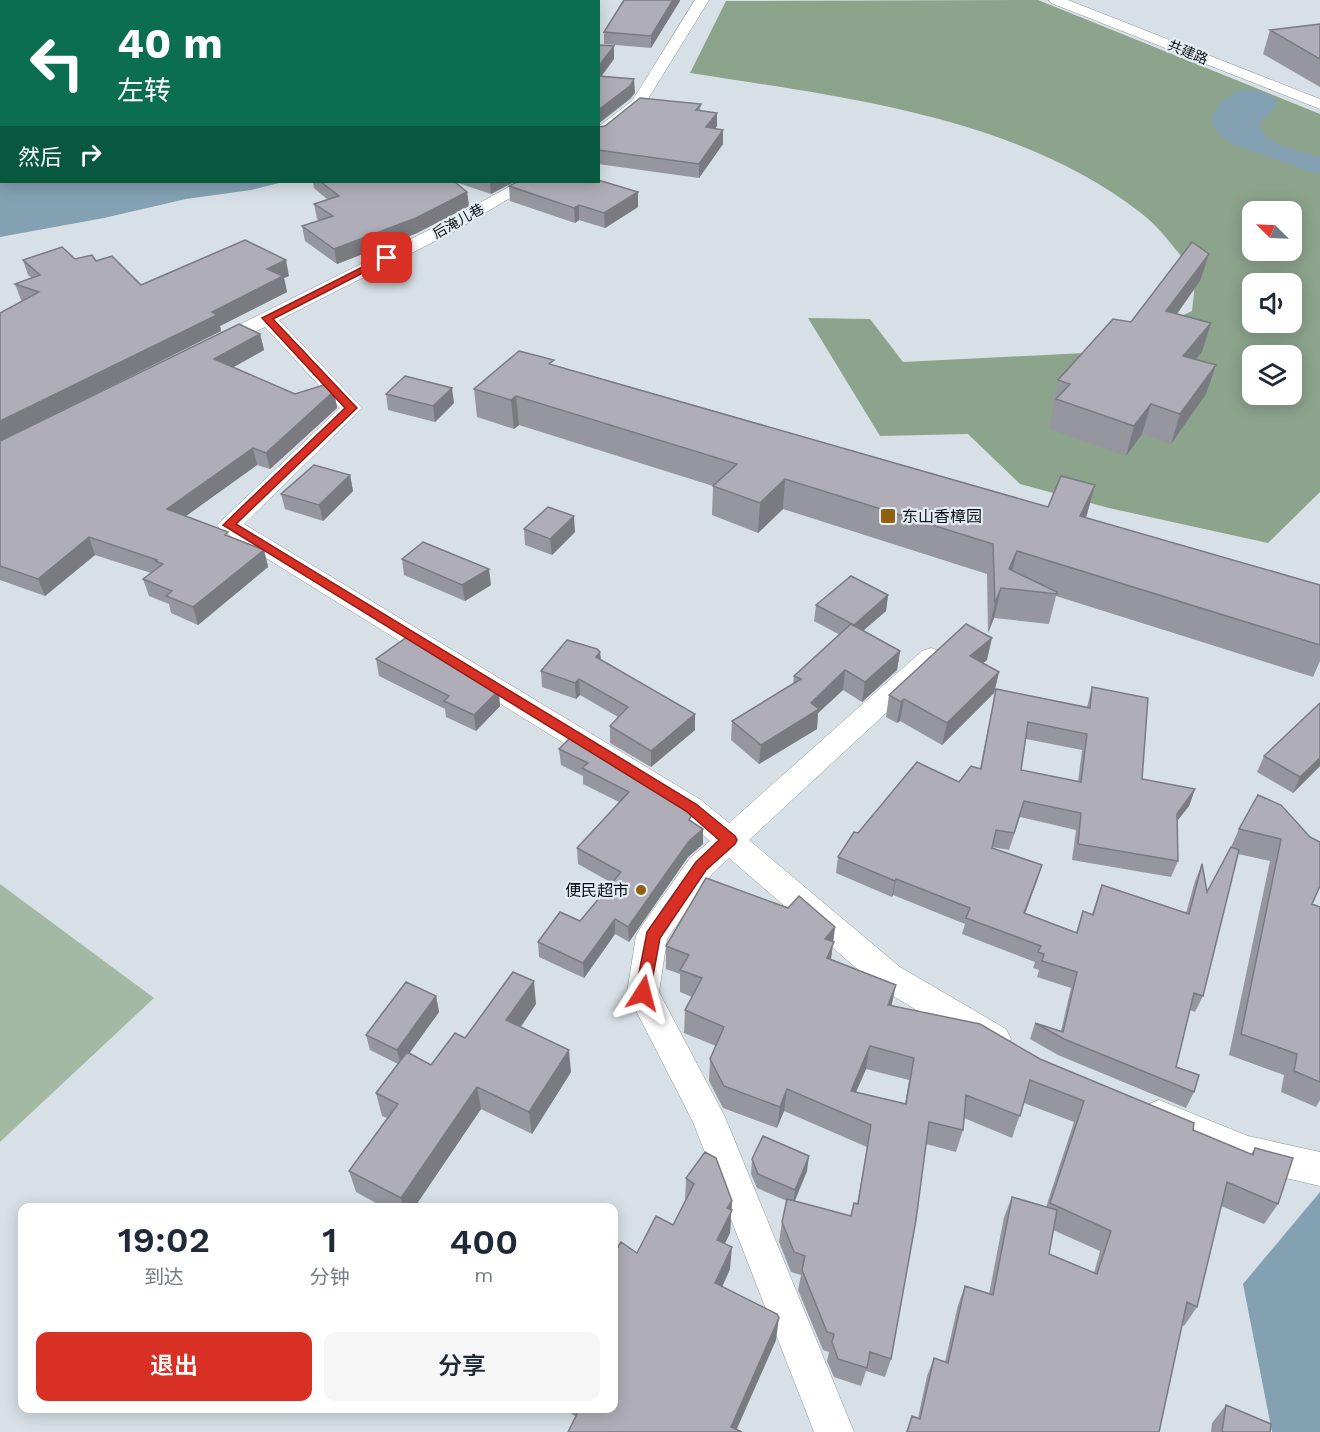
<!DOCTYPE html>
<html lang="zh">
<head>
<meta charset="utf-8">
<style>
  :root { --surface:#fff; --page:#f6f6f7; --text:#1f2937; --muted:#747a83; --accent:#d93025 }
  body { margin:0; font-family:"Work Sans","Noto Sans SC",sans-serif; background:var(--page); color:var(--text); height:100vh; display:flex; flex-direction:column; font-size:22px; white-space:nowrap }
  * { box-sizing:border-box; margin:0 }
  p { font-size:20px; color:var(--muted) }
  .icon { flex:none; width:33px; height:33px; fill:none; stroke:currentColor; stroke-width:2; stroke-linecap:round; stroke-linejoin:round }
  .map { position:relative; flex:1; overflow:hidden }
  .details { position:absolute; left:18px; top:1203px; width:600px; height:210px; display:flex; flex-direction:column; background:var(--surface); border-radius:12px; box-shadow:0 3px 15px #0003 }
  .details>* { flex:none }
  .guide { position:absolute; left:0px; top:0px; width:600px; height:183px; box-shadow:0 3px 15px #0003; background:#0b6e4f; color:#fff; overflow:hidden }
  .needle { width:39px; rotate:294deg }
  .buttons { position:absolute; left:1242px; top:201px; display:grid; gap:12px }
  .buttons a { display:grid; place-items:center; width:60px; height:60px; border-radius:12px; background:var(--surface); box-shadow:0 3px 15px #0003; font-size:30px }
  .pin { position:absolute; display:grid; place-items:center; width:51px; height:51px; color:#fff; margin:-26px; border-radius:12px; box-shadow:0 3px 9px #0006 }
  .me { position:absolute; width:66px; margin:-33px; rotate:9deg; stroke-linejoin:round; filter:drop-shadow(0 0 4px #0008) }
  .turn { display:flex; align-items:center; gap:21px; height:126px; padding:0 18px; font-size:27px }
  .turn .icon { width:78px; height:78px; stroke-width:2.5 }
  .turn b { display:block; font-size:42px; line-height:51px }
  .then { display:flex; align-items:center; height:57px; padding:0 18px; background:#0003; gap:12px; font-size:22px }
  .eta { display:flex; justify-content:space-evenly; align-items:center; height:102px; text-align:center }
  .eta b { font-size:36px; font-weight:600; line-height:42px }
  .action { display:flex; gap:12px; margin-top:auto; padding:12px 18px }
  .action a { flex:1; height:69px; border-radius:12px; background:var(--accent); color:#fff; font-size:24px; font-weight:600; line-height:69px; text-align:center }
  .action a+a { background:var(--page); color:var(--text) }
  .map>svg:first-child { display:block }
  .green { fill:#a3b9a3 }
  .forest { fill:#8ca38c; fill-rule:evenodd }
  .water { fill:#83a1b2 }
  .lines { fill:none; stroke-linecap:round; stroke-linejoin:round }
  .street-casing { stroke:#8e969c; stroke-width:1 }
  .street { fill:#fff; fill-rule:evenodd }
  .wall { fill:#96969e; fill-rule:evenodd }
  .shaded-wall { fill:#7a7a81 }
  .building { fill:#afaeb8; stroke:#7a7a81; stroke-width:1.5; fill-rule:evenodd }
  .route { fill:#d93025; stroke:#8d1f18; stroke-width:1.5 }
  .poi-dot { fill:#926110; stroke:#e4edf4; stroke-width:2 }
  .labels { text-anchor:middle; stroke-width:4.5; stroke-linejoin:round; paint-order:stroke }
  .far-street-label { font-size:14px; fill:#0d1012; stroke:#e4edf4 }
  .poi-label { font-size:16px; fill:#0d1012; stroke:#e4edf4; text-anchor:start }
</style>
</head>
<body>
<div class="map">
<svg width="1320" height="1432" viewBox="0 0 1320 1432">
  <rect width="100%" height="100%" fill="#d7e0e7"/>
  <!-- green -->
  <path class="green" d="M0,884L154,998L0,1142Z"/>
  <!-- forest -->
  <path class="forest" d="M0,0H389L2,2L0,78Z
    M1038,0L1320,114V492L1268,543L1109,508L1020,484L968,434L880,436L808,318L870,319L903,362L1104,352L1192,311L1196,274C1179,255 1162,229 1141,213C1016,116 842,97 690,73L726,1ZM1252,212H1292V250H1252ZM1252,284H1292V322H1252ZM1252,356H1292V394H1252Z"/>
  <!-- water -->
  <path class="water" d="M0,82L2,182H283L251,190L186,199L104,218L0,237Z
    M1248,89L1263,92L1276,99L1277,105L1260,122C1260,145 1302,152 1320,157V175L1231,144L1218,133L1211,120C1216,103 1231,92 1248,89Z
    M1320,1192V1432H1272L1243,1284Z"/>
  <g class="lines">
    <defs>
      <path id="street" d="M695,0H709L643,107L604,138L598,140V127L632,101Z
        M1049,0H1068L1320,99V109L1051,3Z
        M518,182H537L453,232L279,320L362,408L244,524L701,800L729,823L922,651L931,648L940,651L944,657L940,663L749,840L900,967L1006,1029L1011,1039L1006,1049L994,1054L982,1049L878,987L729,858L712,874L667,939L659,992L725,1117L854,1432H814L693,1122L627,993L636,936L641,927L690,858L710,841L681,816L221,530L217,525L340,408L265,327L216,350L209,348L206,344L209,340L441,224Z
        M1159,1100L1248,1136L1320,1152V1186L1247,1169L1147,1127L1142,1116L1147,1105Z"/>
    </defs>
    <!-- street casing -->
    <use href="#street" class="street-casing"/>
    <!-- street -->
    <use href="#street" class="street"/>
  </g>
  <!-- wall -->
  <path class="wall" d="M624,0H680L651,48L604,44V32Z
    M1320,24V87L1263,54L1270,30Z
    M701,104L700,110L717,126L715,128L723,144L699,178L598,164V127Z
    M313,182H514L491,194L455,182L467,192L469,206L417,233L337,264L305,241L302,226L319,221L317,219L314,204L328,200L314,188Z
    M509,186L638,207L605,228L579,220L575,223L510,201Z
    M75,259L96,261L141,285L289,276L284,278L287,292L220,326L221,331L56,414L260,334L264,350L233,367L295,394L334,391L337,408L270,469L257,465L186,516L230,537L264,550L268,567L198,625L171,613L169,604L149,596L143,579L151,573L95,555L45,596L0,580V313L23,301L21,300L15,284L32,278L28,275L23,260Z
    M1200,281L1177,314L1202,352L1196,359L1206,394L1171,444L1142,434L1126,456L1049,429L1053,410L1052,409L1058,380Z
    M554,365L1048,507L1095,485L1086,518L1320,585V661L1313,677L1056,596L1049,624L994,618L988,633L987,574L783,509L758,533L712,515L713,486L519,425L514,429L477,417L474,389Z
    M386,394L454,403L435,422L388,410Z
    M350,475L353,491L323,521L285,509L281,494Z
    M524,529L575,532L552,555L525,545Z
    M402,559L491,585L465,601L404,575Z
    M888,595L886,611L863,631L900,651L897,670L862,702L843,690L818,713L817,729L759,764L731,740L732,721L793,684L794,676L840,635L814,621L816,605Z
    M600,652L601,660L695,730L651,767L610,743V726L618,717L580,695L576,699L542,687L541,671Z
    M376,659L500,706L476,731L446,717L445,709L379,676Z
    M987,660L983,663L999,672L994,693L942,745L900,721L897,723L886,717L889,695Z
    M1092,687L1142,779L1195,789L1189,806L1177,821L1178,861L1171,877L1072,860L1076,830L1020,817L1009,850L992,847V848L1042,865L1025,914L1076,933L1083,911L1092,914L1102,885L1186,913L1195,881L1202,864L1207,892L1231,847L1239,829L1281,805L1312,904L1320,907V1100L1316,1107L1281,1092L1284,1075L1229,1055L1270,861L1238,854L1203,996L1195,1012L1190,1010L1176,1067L1194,1092L1186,1108L1058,1055L1030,1039L1035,1023L1061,1031L1071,988L1037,977L1039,970L1033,968L1035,962L962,934L965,924L893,895L892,897L836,873L838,857L858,833L959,782L980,768L996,689L1087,707ZM1026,739L1082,750L1078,782L1021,770Z
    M1320,703V766L1293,793L1257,772L1264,756Z
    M572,736L693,822L703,829V844L688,857L629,942L615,934L584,978L539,957L538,942L580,921L612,883L578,864L577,848L619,802L583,784V776L561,765L559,749Z
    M835,927L831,960L892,1006L1040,1059L1193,1130L1251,1154L1255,1148L1278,1204L1264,1224L1221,1206L1197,1307L1184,1326L1182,1325L1159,1432H906L912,1416L918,1418L927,1376L934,1358L945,1362L958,1305L965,1286L989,1294L1004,1217L1012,1197L1046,1207L1074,1122L1024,1103L1012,1138L964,1118L963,1130L956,1152L926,1144L891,1359L885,1377L866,1371L861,1386L834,1377L827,1361L829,1352L823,1350L798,1290L801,1275L791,1272L779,1242L782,1222L787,1201L757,1188L751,1174L752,1159L807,1171L795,1201L851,1216L857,1204L867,1147L784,1111L777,1128L723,1108L709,1081L710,1059L716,1046L684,1033L685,1010L692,997L680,992V974L666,969V946ZM866,1069L909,1080L905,1104L856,1092ZM1053,1230L1100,1251L1094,1273L1049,1254Z
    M436,996L439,1012L409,1053L431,1065L465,1038L536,1004L521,1027L571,1072L532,1134L481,1109L414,1208H385L356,1192L349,1171L387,1118L382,1116L376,1093L398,1064L370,1050L366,1035Z
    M686,1178L732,1201L730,1233L725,1243L730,1269L722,1287L776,1340L737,1429L576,1417L564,1408H614L637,1253L673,1225L685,1201Z
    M1226,1405L1270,1432H1211L1212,1423Z"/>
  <!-- shaded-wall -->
  <path class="shaded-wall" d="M673,0H680V1L651,48V36Z
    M614,46V59L598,81V67Z
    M634,79L635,93L630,99L598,124V110Z
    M717,113V126L706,141V127Z
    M723,130V144L699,178V164Z
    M490,182H514L491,194Z
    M467,192L469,206L417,233L337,264L334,249Z
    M638,192V207L605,228L604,213Z
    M579,205V220L575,223L574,208Z
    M1209,254L1200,281L1158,340L1166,311Z
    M286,260L289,276L284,278L287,292L220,326L221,331L0,441V421L212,312L267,269Z
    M1211,323L1202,352L1174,385L1183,356Z
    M260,334L264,350L218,376L214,359Z
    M1216,365L1206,394L1171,444L1180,414Z
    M452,388L454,403L435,422L433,406Z
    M334,391L337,408L270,469L266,453Z
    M516,396L519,425L514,429L511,400Z
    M1151,404L1142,434L1126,456L1134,426Z
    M253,448L257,465L172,526L167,509Z
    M350,475L353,491L323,521L319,505Z
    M785,479L783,509L758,533L760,503Z
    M1095,485L1087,514L1072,546L1080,516Z
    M574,516L575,532L552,555L550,539Z
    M89,537L95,555L45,596L38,579Z
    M264,550L268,567L198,625L193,607Z
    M1017,551L1010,581L1009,569Z
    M489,569L491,585L465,601L462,585Z
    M1001,588L994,618L988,633L995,603Z
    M888,595L886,611L851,641L854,625Z
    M992,638L987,660L965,678L970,656Z
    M900,651L897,670L862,702L865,682Z
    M600,652L601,668L596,657Z
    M845,670L843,690L818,713L817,729L759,764L761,745L811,703Z
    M999,672L994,693L942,745L947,723Z
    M579,679L580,695L576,699L575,683Z
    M499,690L500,706L476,731L474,715Z
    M904,699L900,721L897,723L901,702Z
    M695,714V730L651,767V751Z
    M1320,758V766L1293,793L1300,777Z
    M1195,789L1189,806L1170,830L1177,814Z
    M703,829V844L688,857L629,942L628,927L689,841Z
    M1042,865L1037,881L1019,929L1024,913Z
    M896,879L893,895L892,897L895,881Z
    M615,919V934L584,978L583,963Z
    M835,927L830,965L824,981L825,939Z
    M534,981L536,1004L509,1043L506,1020Z
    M896,985L891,1008L888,1005Z
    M436,996L439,1012L401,1065L397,1050Z
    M870,1046L866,1069L847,1113L851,1091Z
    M569,1050L571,1072L532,1134L529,1112Z
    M477,1087L481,1109L414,1208H403L401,1198Z
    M787,1089L784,1111L777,1128L780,1107Z
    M809,1156L807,1171L793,1204L795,1190Z
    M732,1201L730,1233L716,1262L717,1240L727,1208Z
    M732,1247L730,1269L714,1305L715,1283Z
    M779,1318L776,1340L735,1432L731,1427Z"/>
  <!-- building -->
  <path class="building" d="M624,0H673L651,36L604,32Z
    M1320,24V59L1270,30Z
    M598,45L614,46L598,67Z
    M598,76L634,79L630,86L598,110Z
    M640,98L701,104L696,110L717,113L706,127L723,130L699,164L598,150V127L605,126Z
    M598,180L638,192L604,213L579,205L574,208L509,186L517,182H598Z
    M321,182H455L467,192L416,218L334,249L302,226L333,216L314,204L339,196Z
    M245,240L286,260L267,269L283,276L212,312L217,315L0,421V313L39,292L15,284L40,275L23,260L62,247L75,259L92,255L96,261L112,256L141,285Z
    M1192,242L1209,254L1166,311L1211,323L1183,356L1216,365L1180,414L1151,404L1134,426L1056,399L1070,384L1058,380L1113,319L1131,322Z
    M239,324L260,334L214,359L295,394L327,384L334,391L266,453L253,448L167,509L228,532L225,535L264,550L193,607L166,596L172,591L143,579L163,564L155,561L157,560L89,537L38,579L0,566V441Z
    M519,351L554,360L549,364L1048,507L1061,476L1095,485L1080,516L1320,585V645L1017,551L1009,569L1057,592V594L1001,588L995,603L993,544L785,479L760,503L713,486L737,464L516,396L511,400L474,389Z
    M405,376L452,388L433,406L386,394Z
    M314,465L350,475L319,505L281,494Z
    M548,507L574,516L550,539L524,529Z
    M423,542L489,569L462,585L402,559Z
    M851,576L888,595L854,625L816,605Z
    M851,624L900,651L865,682L845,670L811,703L819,709L761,745L732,721L801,679L794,676Z
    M966,624L992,638L970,656L999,672L947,723L904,699L901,702L889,695Z
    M407,637L499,690L474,715L444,701L449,696L376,659Z
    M567,640L597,649L600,652L596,657L695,714L651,751L610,726L628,707L579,679L575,683L541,671Z
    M1092,687L1148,698L1142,779L1195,789L1177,814L1178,861L1078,844L1081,813L1024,801L1014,833L996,830L992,848L1042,865L1024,913L1077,933L1083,911L1093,915L1102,885L1189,914L1202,864L1207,892L1231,847L1239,850L1203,996L1194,993L1176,1067L1199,1075L1194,1092L1064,1039L1035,1023L1063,1032L1077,972L1042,961L1044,954L1038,952L1041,946L966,918L970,908L896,879L895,881L838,857L854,832L858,833L917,762L959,782L971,766L981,769L996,689L1090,708ZM1028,722L1087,734L1081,782L1021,770Z
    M1320,703V758L1300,777L1264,756Z
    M572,736L680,802L693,813L689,820L703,829L689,841L628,927L615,919L583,963L538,942L560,912L580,921L621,872L577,848L629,792L582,768L588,763L559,749Z
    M1258,795L1281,805L1310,837L1320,842V886L1312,904L1320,907V1082L1294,1071L1297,1054L1241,1034L1281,839L1239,829Z
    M706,878L788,908L799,896L835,927L825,939L834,942L827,958L896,985L888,1005L980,1024L1040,1059L1194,1123L1193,1130L1253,1155L1255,1148L1293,1158L1278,1204L1227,1182L1197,1307L1187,1302L1159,1432H907L912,1416L920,1419L934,1358L948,1363L965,1286L993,1295L1012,1197L1057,1210L1049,1254L1097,1274L1111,1231L1050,1203L1084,1101L1030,1080L1020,1116L966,1095L963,1130L929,1122L916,1220L891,1359L870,1352L867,1368L838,1359L832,1342L834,1334L827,1332L802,1270L805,1256L794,1252L782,1222L787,1199L851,1216L854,1203L858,1204L871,1125L787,1089L780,1107L724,1086L710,1059L724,1027L685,1010L702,978L680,970L689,955L666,946ZM870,1046L914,1058L906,1104L851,1091Z
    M513,972L534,981L506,1020L569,1050L529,1112L477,1087L401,1198L349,1171L398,1104L376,1093L407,1052L431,1065L455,1033L465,1038Z
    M406,982L436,996L397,1050L366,1035Z
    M763,1136L809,1156L795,1190L758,1174L752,1159Z
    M705,1152L716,1158L732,1201L727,1208L732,1210L717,1240L732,1247L715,1283L777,1314L779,1318L731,1427L742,1432H568L580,1408H614V1253L621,1242L637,1253L656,1216L673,1225L694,1184L686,1178Z
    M1226,1405L1271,1424L1270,1432H1222Z"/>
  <!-- route -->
  <path class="route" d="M384,256L392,258L273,319L357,408L236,524L696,804L735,836L737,840L735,844L706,870L660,938L649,998L643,1000L637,998L635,993L647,932L696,862L719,840L686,811L223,525L345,408L262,318Z"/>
  <!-- markers -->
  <g class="poi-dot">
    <rect x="880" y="508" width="16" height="16" rx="3"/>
    <circle cx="641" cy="890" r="6"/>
  </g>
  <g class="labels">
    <!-- far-street labels -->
    <g class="far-street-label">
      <text transform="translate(1188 52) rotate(22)" y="5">共建路</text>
      <text transform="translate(458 221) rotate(-29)" y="5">后淹儿巷</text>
    </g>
    <!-- poi labels -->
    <g class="poi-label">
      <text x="902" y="522">东山香樟园</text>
      <text x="629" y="896" text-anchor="end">便民超市</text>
    </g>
  </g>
</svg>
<div class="buttons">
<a><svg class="needle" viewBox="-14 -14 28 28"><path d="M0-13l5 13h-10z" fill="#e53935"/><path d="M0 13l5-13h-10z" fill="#747a83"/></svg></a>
<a><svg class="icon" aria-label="sound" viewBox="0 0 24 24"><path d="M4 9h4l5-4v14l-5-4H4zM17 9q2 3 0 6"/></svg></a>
<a><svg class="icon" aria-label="layers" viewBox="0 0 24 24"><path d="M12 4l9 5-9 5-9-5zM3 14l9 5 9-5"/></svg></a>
</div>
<div class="pin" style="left:387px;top:258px;background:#d93025"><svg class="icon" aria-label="arrive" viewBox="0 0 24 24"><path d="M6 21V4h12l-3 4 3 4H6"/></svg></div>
<svg class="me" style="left:643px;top:993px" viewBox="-20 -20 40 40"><path d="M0-17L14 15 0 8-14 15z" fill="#d93025" stroke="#fff" stroke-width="4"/></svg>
<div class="guide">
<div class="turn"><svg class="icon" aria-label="left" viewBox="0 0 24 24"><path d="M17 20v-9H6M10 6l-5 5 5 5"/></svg><div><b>40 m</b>左转</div></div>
<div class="then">然后<svg class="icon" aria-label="right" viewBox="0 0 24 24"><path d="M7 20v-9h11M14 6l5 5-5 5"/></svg></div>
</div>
<section class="details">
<div class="eta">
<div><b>19:02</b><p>到达</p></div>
<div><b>1</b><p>分钟</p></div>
<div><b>400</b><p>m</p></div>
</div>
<div class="action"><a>退出</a><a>分享</a></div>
</section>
</div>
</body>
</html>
